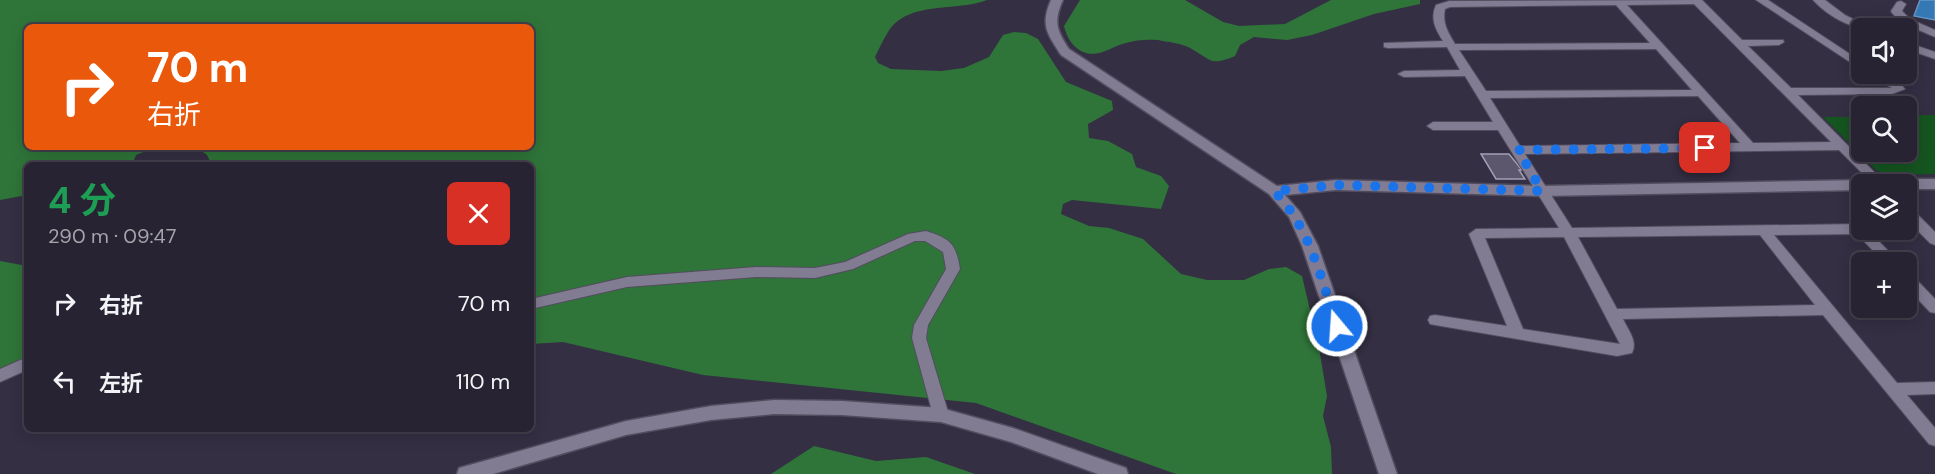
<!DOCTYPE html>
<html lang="ja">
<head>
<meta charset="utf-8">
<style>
  :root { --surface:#272332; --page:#332f3e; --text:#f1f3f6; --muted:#a4a4ac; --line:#43404d }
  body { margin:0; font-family:"DM Sans","Noto Sans JP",sans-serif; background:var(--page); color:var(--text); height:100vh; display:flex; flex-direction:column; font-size:22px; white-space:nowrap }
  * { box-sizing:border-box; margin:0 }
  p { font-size:20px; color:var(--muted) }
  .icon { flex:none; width:33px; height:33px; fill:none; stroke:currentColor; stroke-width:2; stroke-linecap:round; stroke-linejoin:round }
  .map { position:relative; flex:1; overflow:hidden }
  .sheet { position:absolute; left:24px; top:162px; width:510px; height:270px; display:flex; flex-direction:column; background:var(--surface); border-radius:9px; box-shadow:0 3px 15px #0003,0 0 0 2px var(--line) }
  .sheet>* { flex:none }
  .top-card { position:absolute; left:24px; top:24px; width:510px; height:126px; border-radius:9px; box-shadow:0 3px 15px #0003,0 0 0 2px var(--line); background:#ea580c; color:#fff; overflow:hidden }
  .buttons { position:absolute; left:1851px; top:18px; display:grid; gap:12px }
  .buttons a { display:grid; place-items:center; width:66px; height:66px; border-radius:9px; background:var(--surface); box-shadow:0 3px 15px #0003,0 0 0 2px var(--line); font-size:30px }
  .pin { position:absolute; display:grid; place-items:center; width:51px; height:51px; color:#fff; margin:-26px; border-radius:12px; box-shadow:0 3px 9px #0006 }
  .me { position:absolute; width:66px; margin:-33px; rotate:342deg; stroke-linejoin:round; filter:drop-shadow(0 0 4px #0008) }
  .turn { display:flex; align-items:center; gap:21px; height:126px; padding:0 24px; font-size:27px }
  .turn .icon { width:78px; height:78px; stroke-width:2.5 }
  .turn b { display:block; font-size:42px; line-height:51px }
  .round { display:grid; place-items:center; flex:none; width:63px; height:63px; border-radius:9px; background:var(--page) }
  .headline { display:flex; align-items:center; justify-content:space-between; height:102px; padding:0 24px }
  h1 { font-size:36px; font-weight:700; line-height:45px; color:#1e9e55 }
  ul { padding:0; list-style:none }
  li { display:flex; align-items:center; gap:18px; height:78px; padding:0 24px }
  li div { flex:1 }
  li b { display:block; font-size:22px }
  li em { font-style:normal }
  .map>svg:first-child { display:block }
  .green { fill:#155520 }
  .forest { fill:#2f7539 }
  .water { fill:#3478b5; stroke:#6695c4; stroke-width:1.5 }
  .building { fill:#5d576d; stroke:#a49eb6; stroke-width:1.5 }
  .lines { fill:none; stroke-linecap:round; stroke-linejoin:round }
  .minor-casing { stroke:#524d5e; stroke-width:2 }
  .tertiary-casing { stroke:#524d5e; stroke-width:3 }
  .minor { fill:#827c93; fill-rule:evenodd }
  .tertiary { fill:#827c93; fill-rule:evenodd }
  .route { stroke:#1a73e8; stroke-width:10; stroke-dasharray:0 18 }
</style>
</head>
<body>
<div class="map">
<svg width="1935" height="474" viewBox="0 0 1935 474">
  <rect width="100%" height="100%" fill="#342f43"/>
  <!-- green -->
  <path class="green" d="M1907,115H1935V174L1887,175L1876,170L1823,117H1861L1862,152H1906Z"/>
  <!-- forest -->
  <path class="forest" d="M0,0H987C957,12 908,0 888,32C883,40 879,49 875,57L878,63L891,69L941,71L964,68L989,57L1003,35L1014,32L1026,33L1038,39L1066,82L1112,101L1113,110L1088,124L1089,138L1108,141L1132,154L1136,167L1161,176L1169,186L1161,209L1072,200L1063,204L1061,214L1089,226L1109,228L1143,239L1181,274L1207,280H1244L1269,269L1286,267L1302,276L1319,348L1327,396L1323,416L1331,447L1332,474H1176L976,403L703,375L563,342L531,344V165H212L207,155L196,147H531V27H27V147H156L136,155L132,165H27V195L0,200Z
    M1080,0H1185L1223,22L1239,26L1285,24L1331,0H1420V4L1374,14L1312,35L1287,40L1254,37L1240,45L1235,56C1209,67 1211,59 1190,48C1181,43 1167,42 1158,40C1149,39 1135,40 1126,43C1112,46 1101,57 1086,53C1073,49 1067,38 1064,26Z
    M0,261L22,265L27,262V358L0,369Z
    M814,446L876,461L926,457L975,474H771Z"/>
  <!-- water -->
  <path class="water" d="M1920,0H1935V20L1914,16Z"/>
  <!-- building -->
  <path class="building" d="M1481,154H1509L1522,170H1519L1525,179H1496Z"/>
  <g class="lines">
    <defs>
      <path id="minor" d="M1702,0L1742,40H1783L1784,42L1779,45L1748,46L1791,88H1892L1871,76L1870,74C1885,74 1895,76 1905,89L1892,94L1798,95L1886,184H1873L1839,150L1525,154L1572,228L1860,224L1862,230H1868L1899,262H1884L1857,234L1774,235L1897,383L1935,382V394L1907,395L1935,428V446L1929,444L1823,315L1623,319C1628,330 1638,341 1632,353L1617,356L1435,325L1430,324L1428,320L1430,316L1435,315L1507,326L1469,234L1476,229L1559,228L1498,130H1433L1427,126L1433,122H1493L1465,76L1404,77L1398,74L1404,71L1460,70L1447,47L1388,48L1384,47V43L1443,41C1435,29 1430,18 1436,5L1449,1ZM1694,4L1831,142L1753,143L1627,5ZM1616,5L1650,43L1455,44C1448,32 1442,23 1445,9L1450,7ZM1656,49L1692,90L1486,91L1459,50ZM1698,96L1740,143L1520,146L1490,98ZM1760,235L1815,305L1617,309L1578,237ZM1564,237L1620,344L1523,329L1485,238Z
        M1756,0H1768L1862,62V70Z
        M1813,0H1825L1845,15L1871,28C1852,30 1828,16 1813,0Z
        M1901,1L1906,4L1902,11L1910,19L1935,30V37L1902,23L1892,13L1891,11L1897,2Z
        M1906,42L1935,52V59L1906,49Z
        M1906,207L1911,208L1935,232V245L1930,243L1906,219Z
        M926,231C951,239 956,244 960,269L928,325L926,338L949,415L947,420L941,421L935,420L933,415L912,338L914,325L946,269L943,252L925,241H915L853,269L815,278L756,277L627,287L531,309V299L627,277L756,267L815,268L845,262L908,234Z
        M1906,273L1911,274L1935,299V313L1930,312L1906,287Z
        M27,357V370L0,382V369Z"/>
      <path id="tertiary" d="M1051,0H1063C1053,22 1057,31 1069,49L1277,186L1336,180L1542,186L1862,180L1869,184H1862V190L1542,196L1336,190L1285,195L1300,212L1318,246L1397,474H1379L1302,246L1289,217L1269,194L1061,55C1047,34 1040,25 1051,0Z
        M1902,179H1935V189H1906V184H1895L1897,181Z
        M774,400L842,401L941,408L1013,428L1126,468L1128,474H1098L1011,442L941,422L842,415L774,414L711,420L626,435L493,474H457L459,468L466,466L626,421L711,406Z"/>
    </defs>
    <!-- minor casing -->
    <use href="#minor" class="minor-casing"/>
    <!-- tertiary casing -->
    <use href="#tertiary" class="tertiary-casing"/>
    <!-- minor -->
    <use href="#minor" class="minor"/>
    <!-- tertiary -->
    <use href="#tertiary" class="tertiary"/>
  </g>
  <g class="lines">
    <!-- route -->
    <path class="route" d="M1337,326C1321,279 1310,227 1274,191L1336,185L1542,191L1518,150L1705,148"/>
  </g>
</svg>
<div class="buttons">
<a><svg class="icon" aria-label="sound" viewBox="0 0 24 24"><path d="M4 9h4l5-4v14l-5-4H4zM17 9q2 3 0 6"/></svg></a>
<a><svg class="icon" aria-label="search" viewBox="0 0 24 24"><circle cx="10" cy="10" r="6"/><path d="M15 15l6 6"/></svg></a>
<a><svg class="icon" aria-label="layers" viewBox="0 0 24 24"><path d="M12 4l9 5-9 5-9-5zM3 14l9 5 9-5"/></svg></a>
<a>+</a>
</div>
<div class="pin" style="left:1705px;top:148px;background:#d93025"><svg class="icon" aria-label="arrive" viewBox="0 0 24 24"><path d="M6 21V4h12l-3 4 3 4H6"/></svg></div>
<svg class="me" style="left:1337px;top:326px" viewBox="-20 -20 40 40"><circle r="17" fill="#1a73e8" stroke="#fff" stroke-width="3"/><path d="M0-11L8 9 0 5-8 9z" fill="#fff"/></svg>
<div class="top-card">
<div class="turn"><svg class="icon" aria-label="right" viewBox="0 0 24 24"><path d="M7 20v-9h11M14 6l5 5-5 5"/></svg><div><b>70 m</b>右折</div></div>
</div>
<section class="sheet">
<div class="headline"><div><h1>4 分</h1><p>290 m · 09:47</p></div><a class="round" style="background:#d93025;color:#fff"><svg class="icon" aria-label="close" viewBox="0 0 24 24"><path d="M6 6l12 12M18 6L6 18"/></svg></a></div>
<ul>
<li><svg class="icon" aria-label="right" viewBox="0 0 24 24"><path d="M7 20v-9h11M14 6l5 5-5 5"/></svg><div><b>右折</b></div><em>70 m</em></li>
<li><svg class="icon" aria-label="left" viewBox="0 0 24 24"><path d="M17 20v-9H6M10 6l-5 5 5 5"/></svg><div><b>左折</b></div><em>110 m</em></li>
</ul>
</section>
</div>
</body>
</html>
